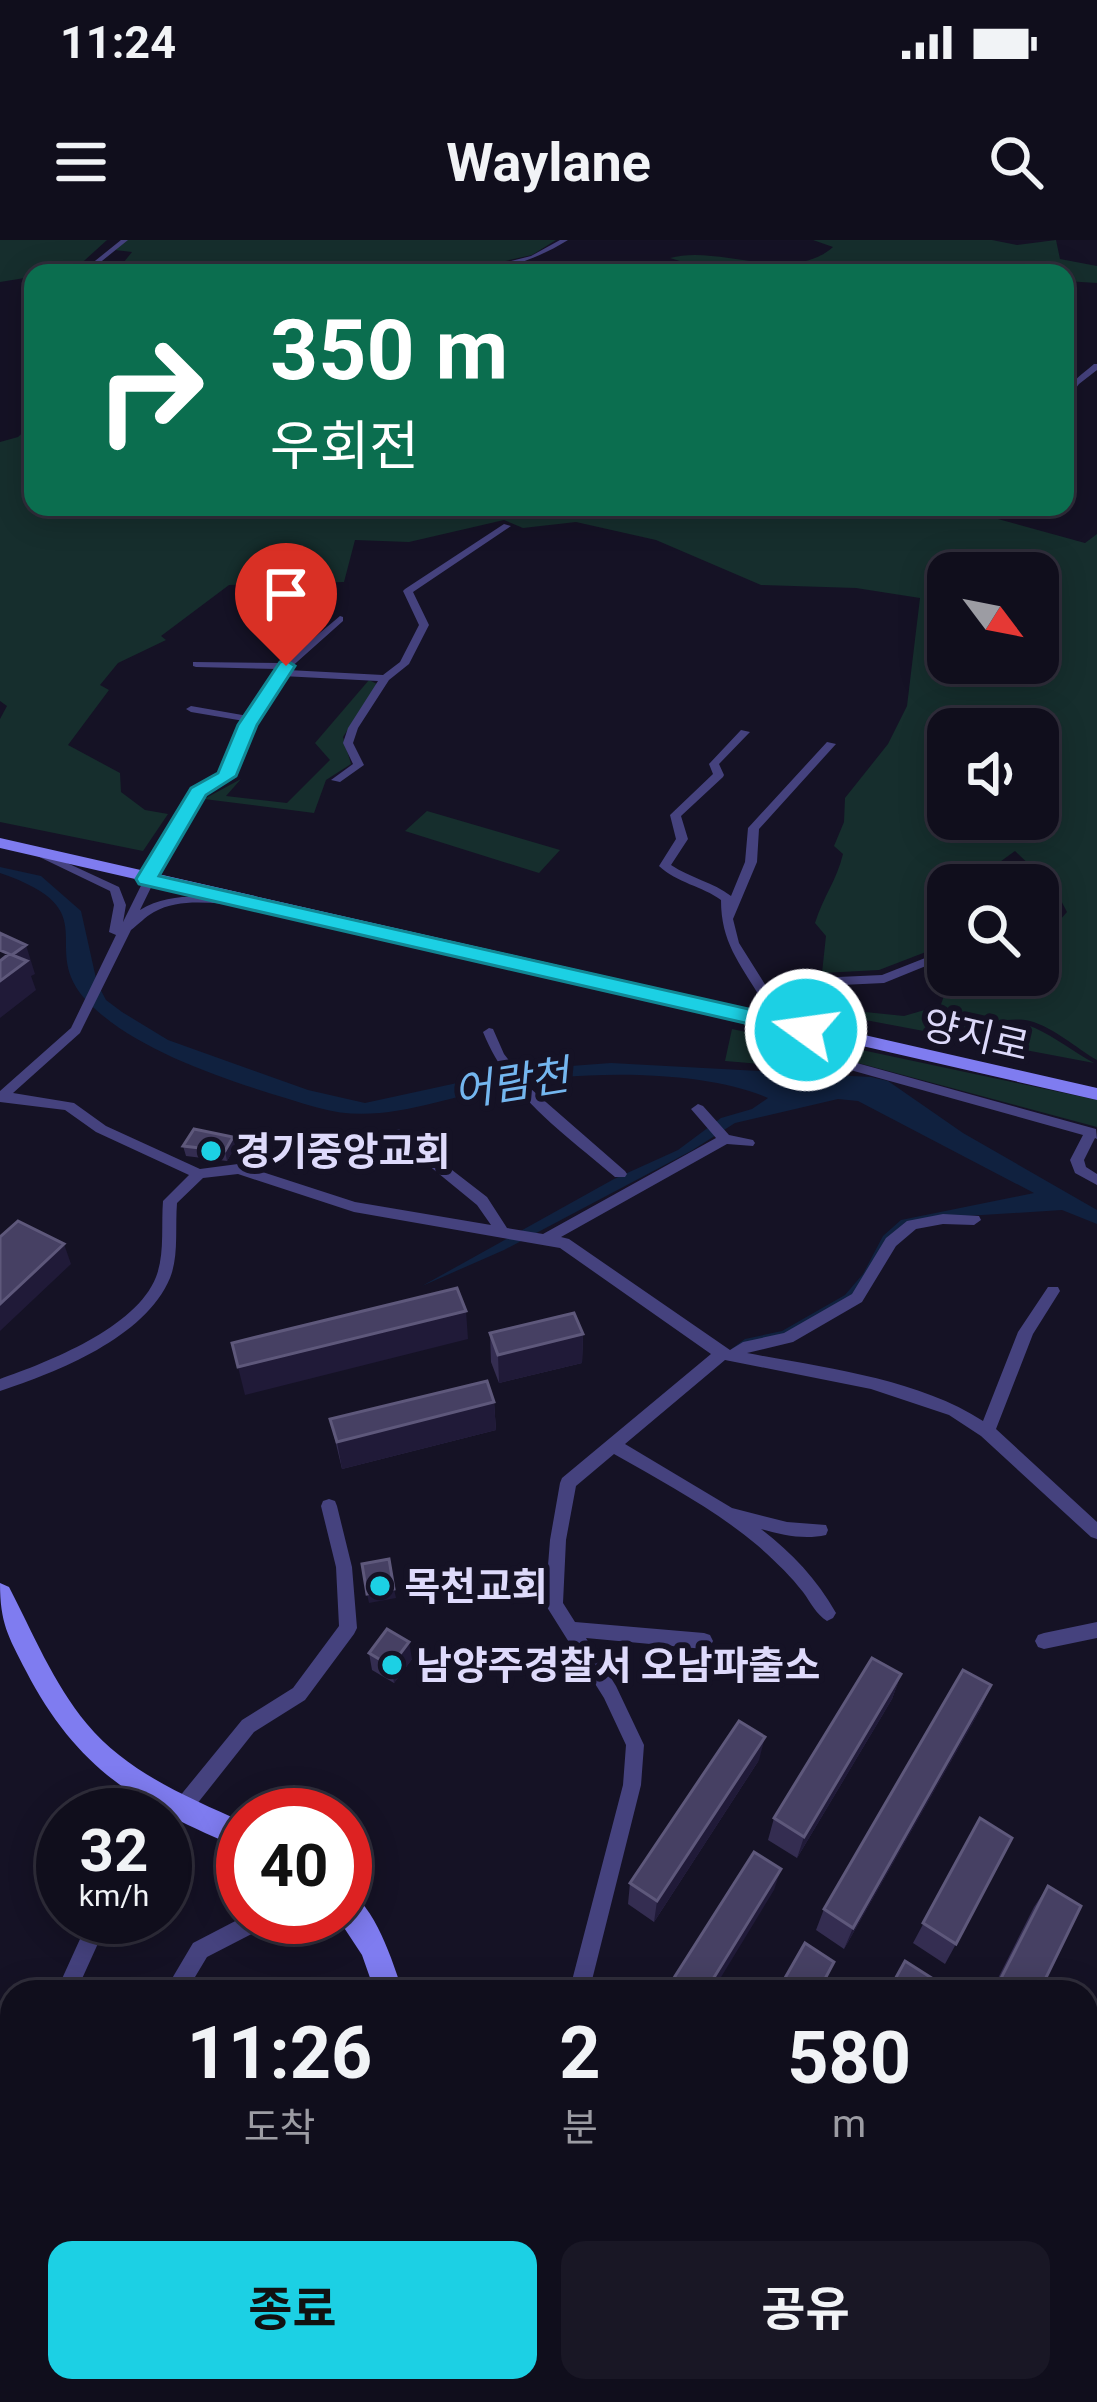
<!DOCTYPE html>
<html lang="ko">
<head>
<meta charset="utf-8">
<style>
  :root { --surface:#100e1c; --page:#191725; --text:#f1f3f6; --muted:#9c9ca3; --line:#302e3b; --accent:#1cd0e4 }
  body { margin:0; font-family:Roboto,"Noto Sans KR",sans-serif; background:var(--page); color:var(--text); height:100vh; display:flex; flex-direction:column; font-size:45px; white-space:nowrap }
  * { box-sizing:border-box; margin:0 }
  p { font-size:39px; color:var(--muted) }
  .icon { flex:none; width:66px; height:66px; fill:none; stroke:currentColor; stroke-width:2; stroke-linecap:round; stroke-linejoin:round }
  .map { position:relative; flex:1; overflow:hidden }
  .drawer { position:absolute; left:0px; top:1740px; width:1098px; height:423px; display:flex; flex-direction:column; background:var(--surface); border-radius:36px 36px 0 0; box-shadow:0 6px 30px #0003,0 0 0 3px var(--line) }
  .drawer>* { flex:none }
  .top-card { position:absolute; left:24px; top:24px; width:1050px; height:252px; border-radius:24px; box-shadow:0 6px 30px #0003,0 0 0 3px var(--line); background:#0b6e4f; color:#fff; overflow:hidden }
  .needle { width:78px; rotate:122deg }
  .tools { position:absolute; left:927px; top:312px; display:grid; gap:24px }
  .tools a { display:grid; place-items:center; width:132px; height:132px; border-radius:24px; background:var(--surface); box-shadow:0 6px 30px #0003,0 0 0 3px var(--line); font-size:60px }
  .speed { position:absolute; left:36px; top:1548px; display:flex; gap:24px; font-size:60px; font-weight:700; text-align:center }
  .speed>* { display:grid; place-content:center; width:156px; height:156px; border-radius:50%; background:var(--surface); box-shadow:0 6px 30px #0003,0 0 0 3px var(--line); line-height:1 }
  .speed small { font-size:30px; font-weight:400 }
  .speed .limit { border:18px solid #d22; background:#fff; color:#111 }
  .pin { position:absolute; display:grid; place-items:center; width:102px; height:102px; color:#fff; margin:-123px -51px; border-radius:50% 50% 50% 0; rotate:-45deg; box-shadow:0 0 12px #0007 }
  .pin .icon { rotate:45deg }
  .me { position:absolute; width:132px; margin:-66px; rotate:284deg; stroke-linejoin:round; filter:drop-shadow(0 0 9px #0008) }
  .turn { display:flex; align-items:center; gap:42px; height:252px; padding:0 48px; font-size:54px }
  .turn .icon { width:156px; height:156px; stroke-width:2.5 }
  .turn b { display:block; font-size:84px; line-height:102px }
  .eta { display:flex; justify-content:space-evenly; align-items:center; height:204px; text-align:center }
  .eta b { font-size:72px; font-weight:700; line-height:84px }
  .action { display:flex; gap:24px; margin-top:auto; padding:24px 48px }
  .action a { flex:1; height:138px; border-radius:24px; background:var(--accent); color:#111; font-size:48px; font-weight:700; line-height:138px; text-align:center }
  .action a+a { background:var(--page); color:var(--text) }
  .status { display:flex; justify-content:space-between; align-items:center; height:84px; padding:0 60px; background:var(--surface); direction:ltr }
  .status svg { height:33px; fill:currentColor }
  header { display:flex; justify-content:space-between; align-items:center; height:156px; padding:0 48px; background:var(--surface); font-size:54px; font-weight:700 }
  .map>svg:first-child { display:block }
  .green { fill:#162e2d; fill-rule:evenodd }
  .water { fill:#10213f }
  .lines { fill:none; stroke-linecap:round; stroke-linejoin:round }
  .street { fill:#45427e; fill-rule:evenodd }
  .secondary { fill:#7f7cf0; fill-rule:evenodd }
  .wall { fill:#342d51 }
  .shaded-wall { fill:#201a38 }
  .building { fill:#464063; stroke:#5e587b; stroke-width:3 }
  .route { fill:#1cd0e4; stroke:#128794; stroke-width:3 }
  .poi-dot { fill:#1cd0e4; stroke:#151225; stroke-width:4.5 }
  .labels { text-anchor:middle; stroke-width:12; stroke-linejoin:round; paint-order:stroke }
  .street-label { font-size:39px; fill:#dedafb; stroke:#151225 }
  .poi-label { font-size:39px; font-weight:bold; fill:#dedafb; stroke:#151225; text-anchor:start }
  .water-label { font-size:42px; font-style:italic; fill:#74b6ef; stroke:#151225 }
</style>
</head>
<body>
<div class="status"><b>11:24</b><svg viewBox="0 0 49 12"><path d="M0 12V9h3v3zM5 12V6h3v6zM10 12V3h3v9zM15 12V0h3v12zM26 1h20v11H26zM47 4h2v5h-2z"/></svg></div>
<header><svg class="icon" aria-label="menu" viewBox="0 0 24 24"><path d="M4 6h16M4 12h16M4 18h16"/></svg>Waylane<svg class="icon" aria-label="search" viewBox="0 0 24 24"><circle cx="10" cy="10" r="6"/><path d="M15 15l6 6"/></svg></header>
<div class="map">
<svg width="1097" height="2162" viewBox="0 0 1097 2162">
  <rect width="100%" height="100%" fill="#151225"/>
  <!-- green -->
  <path class="green" d="M0,0H107L74,30L0,42Z
    M126,0H556L532,15L460,31L389,33L376,29L355,33H115L132,12L115,10Z
    M813,0H992L1017,5L1056,0L1060,19L1097,26V43L1065,41V33H719L670,18C719,4 790,45 833,7Z
    M33,183V267H848L851,272L961,279L987,276L1085,303L1097,294V820C1076,808 1053,787 1030,781C1000,774 960,797 940,767L944,756L941,726H948V735H1038V705L1067,672L1055,649L1015,611L968,645H948V660L926,677L944,705L879,730L822,733L826,696L815,683C823,657 837,640 843,614L834,606L844,582L845,558L888,504L907,466L920,358L856,348L761,345L656,300L576,282L523,288L504,280L409,302L355,300L344,342L229,345L161,396L166,400L118,423L100,445L109,450L68,505L120,533L121,552L145,570L168,574L143,611L0,582V479L7,466L0,461V202L18,197ZM948,333H1038V423H948ZM948,489H1038V579H948Z
    M369,440L377,444L343,497L351,524L326,540L314,573L204,559L241,539L226,556L287,563L330,520L315,503Z
    M427,571L560,610L539,633L405,591Z
    M935,767C961,802 1002,772 1035,788C1055,797 1074,812 1094,823L860,779L865,772L904,776Z
    M732,789L774,798L841,831L725,821Z
    M796,796L1097,860V887L836,817Z"/>
  <!-- water -->
  <path class="water" d="M0,627L41,636L81,671L97,743L106,760L122,772L168,800L308,850L365,863L517,830L611,823L871,837L888,841L963,893L1097,970V984L1062,970L918,979L888,997L854,1054L799,1090L730,1110L745,1099L782,1091L845,1055L863,1034L883,996L901,980L1034,953L858,861L838,859L735,883L691,911L504,1010L422,1046L614,939L678,910L721,878L752,869L768,858C703,829 577,830 507,845C446,857 381,886 319,868C248,847 140,816 88,762C35,707 111,671 0,633Z"/>
  <g class="lines">
    <!-- street -->
    <path class="street" d="M121,0H128L87,33H80Z
      M560,0H568C538,19 498,33 462,33L531,16Z
      M1094,124H1097V130L1079,144L1065,162C1065,144 1082,135 1094,124Z
      M504,284L511,286L413,352L429,385L409,424L389,440L358,488L353,503L364,525L340,542L331,540L353,524L343,503L348,488L378,441L282,436L252,485L231,536L202,554L187,574L140,670C171,651 208,657 243,659L249,662L243,665C214,664 181,657 154,672C145,677 139,684 131,690L80,793L13,853L74,863L106,886L200,929L238,924L355,962L491,985L477,965L394,897L392,894L394,891L399,889L487,957L507,988L543,994L716,898L691,869L698,864L703,866L729,895L753,900L755,903L753,906L727,904L561,997L569,999L730,1110L743,1102L784,1093L852,1054L886,998L907,981L943,974L979,976L981,980L974,985L943,984L916,989L896,1006L862,1062L793,1102L747,1113C824,1128 916,1138 983,1181L1018,1092L1048,1047H1058L1060,1051L1033,1094L996,1189L1097,1282V1299L1091,1297L981,1196L949,1175L871,1149L725,1120L625,1204L732,1268L787,1282L826,1285L828,1290L826,1295C804,1300 782,1295 761,1289C791,1312 817,1339 836,1373L833,1378L827,1381C816,1374 811,1363 803,1352C790,1335 774,1320 757,1305C714,1269 663,1242 614,1214L576,1246L566,1300L563,1363L575,1382L704,1393L710,1395L713,1401L710,1407L704,1409L586,1398L616,1446L644,1505L641,1545L589,1752H569L623,1545L626,1505L604,1458L545,1364L550,1300L560,1243L562,1238L711,1114L560,1008L354,972L238,934L203,938L177,963C175,987 179,1016 170,1038C145,1098 57,1132 0,1151V1139C48,1122 136,1088 156,1037C165,1014 161,985 163,961L189,935L96,892L65,870L0,862V851L71,788L116,695L109,692L114,665L110,651L29,612L31,610H39L119,647L126,665L123,682L177,573L194,550L221,534L244,481L191,472L186,469L191,466L248,476L278,429L196,427L193,426V422L284,423L340,376L343,377V381L288,430L383,435L400,422L419,385L403,351L405,349Z
      M741,490L750,492L719,524L724,535L723,537L681,576L688,599L671,625C690,638 713,642 731,656L745,622L748,588L827,502L836,504L759,589L757,622L733,679L739,703L766,746L769,741L773,740L882,735L948,709V717L884,743L777,748L763,776L846,820L1096,889L1097,899L1095,898L1084,920L1086,927L1097,934V945L1075,933L1070,920L1083,895L836,826L752,780L750,777L760,757C739,722 721,702 721,660C702,646 677,643 659,626L676,599L670,575L713,534L709,524Z
      M489,788L493,789L504,814L531,849L625,931L627,934L625,937H615C564,893 509,857 483,792Z
      M329,1259L335,1261L337,1266L352,1327L357,1388L354,1394L305,1460L254,1492L189,1574L165,1589V1575L158,1573L175,1562L242,1480L293,1448L339,1386L336,1327L321,1266L323,1261Z
      M1097,1382V1398L1044,1409L1038,1407L1035,1401L1038,1395L1044,1393Z
      M90,1677H110L76,1752H56Z
      M243,1677H274L271,1684L207,1717L186,1752H164L193,1703Z
      M549,2151H573L571,2162H547Z"/>
    <!-- secondary -->
    <path class="secondary" d="M0,598L1097,848V860L0,608Z
      M0,1343L9,1347C33,1393 53,1443 87,1484C127,1532 187,1557 243,1582V1609C142,1568 77,1530 26,1431C8,1396 0,1383 0,1343Z
      M345,1650C375,1663 393,1723 403,1752H375L362,1715L337,1677H345Z
      M505,2151H537L542,2162H508Z"/>
  </g>
  <!-- wall -->
  <path class="wall" d="M233,897L235,907L227,921L186,916L183,906Z
    M490,1093L583,1094L582,1123L499,1143L491,1122Z
    M494,1162L496,1190L342,1229L330,1179Z
    M369,1413L412,1419L394,1443L372,1430Z
    M901,1434L892,1459L797,1618L768,1600L774,1578Z
    M991,1445L980,1470L844,1709L816,1690L824,1669Z
    M759,1520L654,1682L628,1664L630,1643Z
    M980,1578L956,1704L945,1724L913,1703Z
    M1048,1646L1039,1752H991L1034,1667Z
    M1097,1992V2114L1091,2117L1086,2114V2019Z
    M823,2151H878L873,2162H818Z
    M939,2151H1002L998,2162H934Z"/>
  <!-- shaded-wall -->
  <path class="shaded-wall" d="M26,705L35,734L31,736L36,750L0,778V741L12,715Z
    M233,897L235,907L227,921L225,911Z
    M64,1004L71,1024L0,1091V1064Z
    M466,1071L468,1099L245,1155L238,1127Z
    M583,1094L582,1123L499,1143L498,1115Z
    M494,1162L496,1190L342,1229L337,1202Z
    M394,1349L396,1358L369,1363L367,1354Z
    M409,1402L412,1419L394,1443L391,1426Z
    M901,1434L892,1459L797,1618L804,1597Z
    M991,1445L980,1470L844,1709L853,1688Z
    M765,1497L759,1520L654,1682L657,1661Z
    M781,1629L774,1650L712,1752H705Z"/>
  <!-- building -->
  <path class="building" d="M0,693L26,705L12,715L27,721L0,741V721L9,714L0,710Z
    M194,889L233,897L225,911L183,906Z
    M18,981L64,1004L0,1064V997Z
    M457,1048L466,1071L238,1127L232,1103Z
    M574,1073L583,1094L498,1115L490,1093Z
    M487,1141L494,1162L337,1202L330,1179Z
    M389,1319L394,1349L367,1354L362,1324Z
    M387,1389L409,1402L391,1426L369,1413Z
    M872,1418L901,1434L804,1597L774,1578Z
    M963,1430L991,1445L853,1688L824,1669Z
    M739,1481L765,1497L657,1661L630,1643Z
    M980,1578L1012,1598L956,1704L923,1683Z
    M754,1612L781,1629L705,1752H665Z
    M1048,1646L1081,1666L1039,1752H994Z
    M805,1703L834,1722L818,1752H777Z
    M905,1721L938,1742L933,1752H888Z
    M1092,1776L1097,1779V1854L1086,1879V1787Z
    M1097,2023V2099L1086,2091V2050Z
    M706,2151H756L750,2162H700Z
    M829,2151H878L873,2162H823Z
    M948,2151H1002L998,2162H944Z"/>
  <!-- route -->
  <path class="route" d="M286,420L295,426L257,485L236,536L206,555L159,636L806,782L817,790L814,795L806,797L139,644L136,639L191,548L218,533L238,485L280,422Z"/>
  <!-- markers -->
  <g class="poi-dot">
    <circle cx="211" cy="911" r="12"/>
    <circle cx="380" cy="1346" r="12"/>
    <circle cx="392" cy="1425" r="12"/>
  </g>
  <g class="labels">
    <!-- street labels -->
    <g class="street-label">
      <text transform="translate(976 795) rotate(13)" y="14">양지로</text>
    </g>
    <!-- poi labels -->
    <g class="poi-label">
      <text x="235" y="925">경기중앙교회</text>
      <text x="404" y="1360">목천교회</text>
      <text x="416" y="1439">남양주경찰서 오남파출소</text>
    </g>
    <!-- water labels -->
    <g class="water-label">
      <text transform="translate(511 843) rotate(-9)" y="15">어람천</text>
    </g>
  </g>
</svg>
<div class="tools">
<a><svg class="needle" viewBox="-14 -14 28 28"><path d="M0-13l5 13h-10z" fill="#e53935"/><path d="M0 13l5-13h-10z" fill="#9c9ca3"/></svg></a>
<a><svg class="icon" aria-label="sound" viewBox="0 0 24 24"><path d="M4 9h4l5-4v14l-5-4H4zM17 9q2 3 0 6"/></svg></a>
<a><svg class="icon" aria-label="search" viewBox="0 0 24 24"><circle cx="10" cy="10" r="6"/><path d="M15 15l6 6"/></svg></a>
</div>
<div class="speed"><div>32<small>km/h</small></div><div class="limit">40</div></div>
<div class="pin" style="left:286px;top:426px;background:#d93025"><svg class="icon" aria-label="arrive" viewBox="0 0 24 24"><path d="M6 21V4h12l-3 4 3 4H6"/></svg></div>
<svg class="me" style="left:806px;top:790px" viewBox="-20 -20 40 40"><circle r="17" fill="#1cd0e4" stroke="#fff" stroke-width="3"/><path d="M0-11L8 9 0 5-8 9z" fill="#fff"/></svg>
<div class="top-card">
<div class="turn"><svg class="icon" aria-label="right" viewBox="0 0 24 24"><path d="M7 20v-9h11M14 6l5 5-5 5"/></svg><div><b>350 m</b>우회전</div></div>
</div>
<section class="drawer">
<div class="eta">
<div><b>11:26</b><p>도착</p></div>
<div><b>2</b><p>분</p></div>
<div><b>580</b><p>m</p></div>
</div>
<div class="action"><a>종료</a><a>공유</a></div>
</section>
</div>
</body>
</html>
